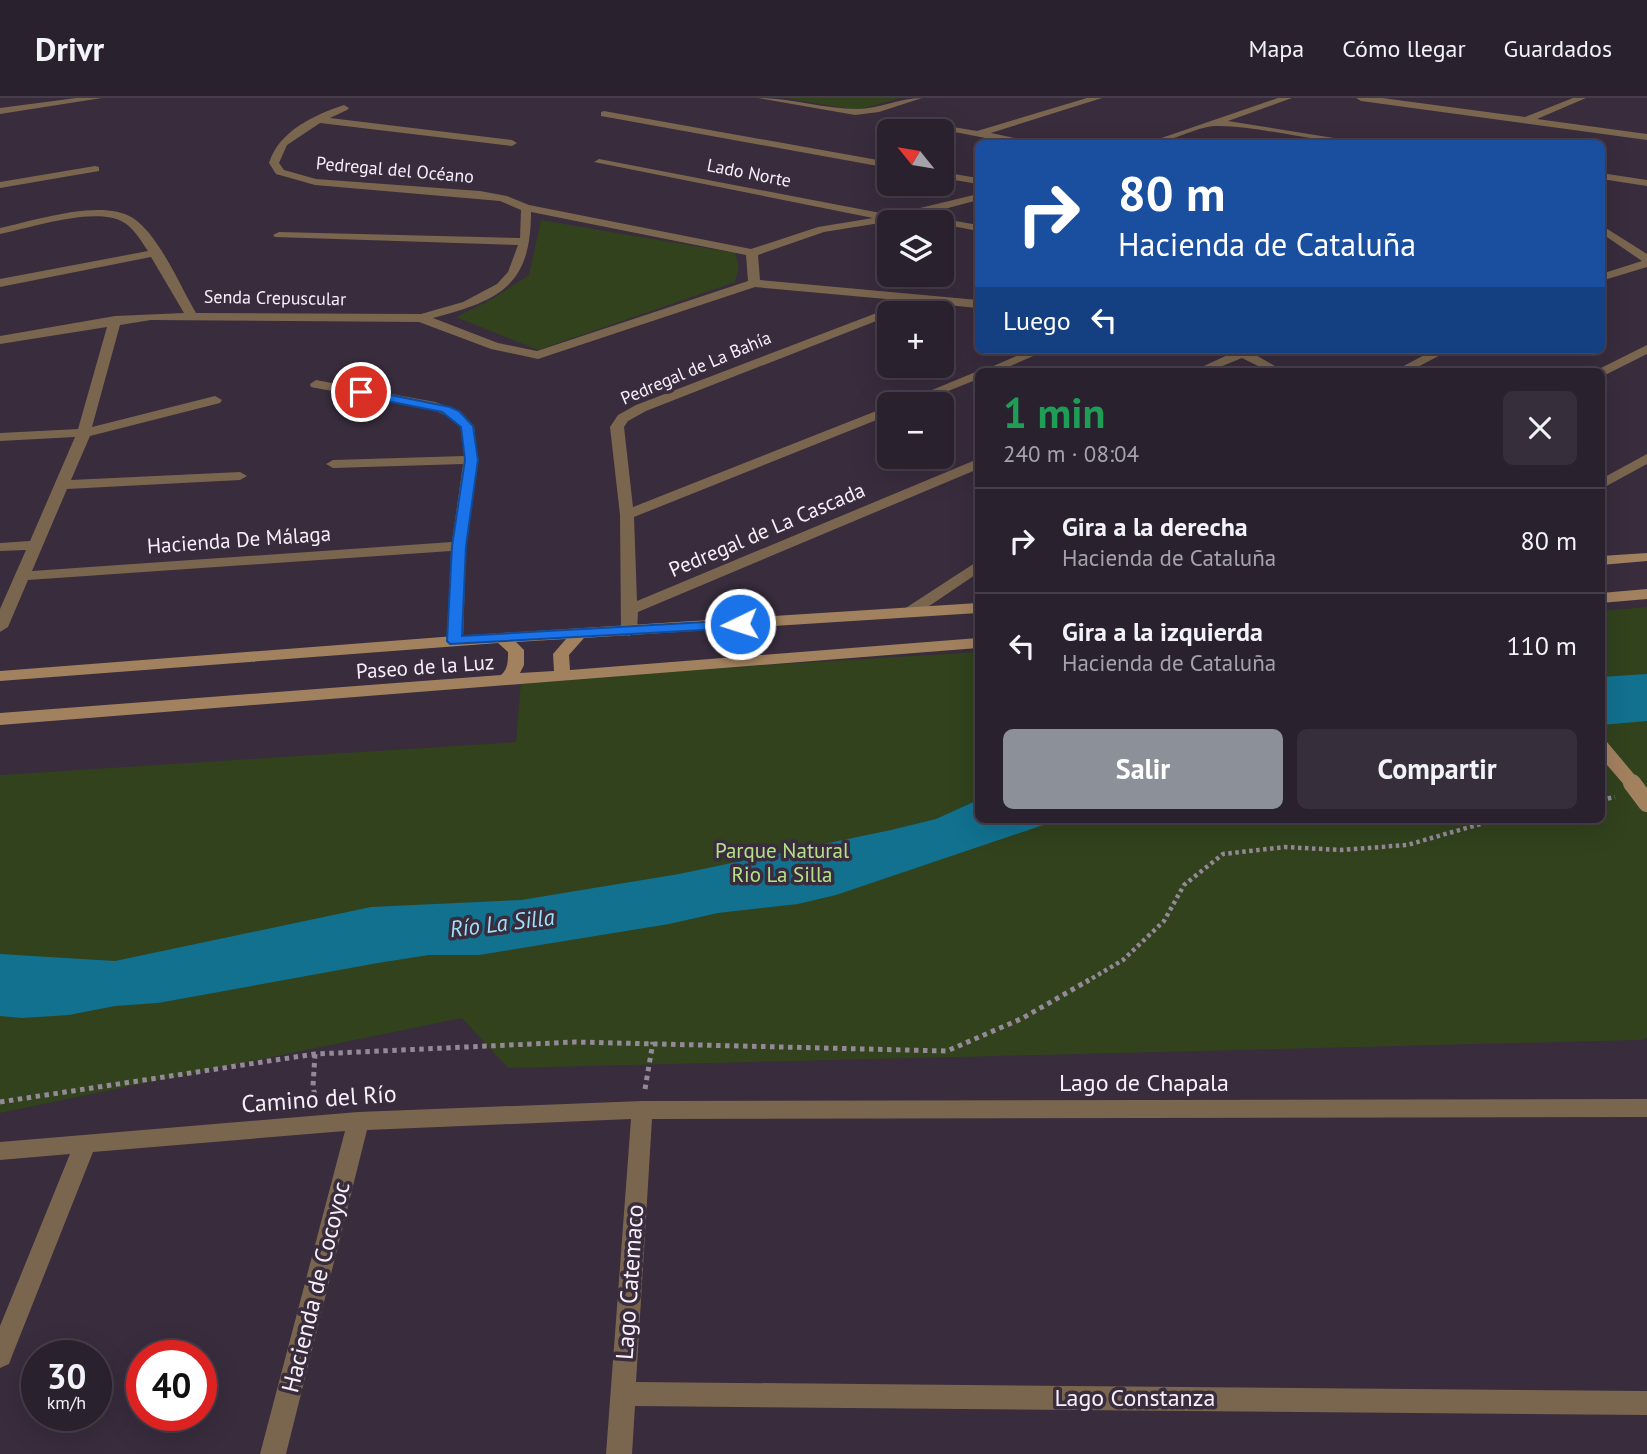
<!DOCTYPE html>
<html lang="es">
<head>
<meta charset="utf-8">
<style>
  :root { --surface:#2a212e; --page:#362e3a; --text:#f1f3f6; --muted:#a5a3aa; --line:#463e4a; --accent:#8c9099 }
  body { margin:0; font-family:"PT Sans",sans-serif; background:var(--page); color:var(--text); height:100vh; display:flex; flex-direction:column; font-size:26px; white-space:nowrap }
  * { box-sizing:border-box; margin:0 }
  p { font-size:23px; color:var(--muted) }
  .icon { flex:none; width:38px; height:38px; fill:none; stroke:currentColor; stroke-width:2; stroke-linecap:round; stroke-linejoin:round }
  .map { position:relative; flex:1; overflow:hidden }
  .drawer { position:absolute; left:975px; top:270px; width:630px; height:455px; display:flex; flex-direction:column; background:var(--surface); border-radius:10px; box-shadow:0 7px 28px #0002,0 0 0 2px var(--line) }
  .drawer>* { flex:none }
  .top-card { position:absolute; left:975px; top:42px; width:630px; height:214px; border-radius:10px; box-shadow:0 7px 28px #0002,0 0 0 2px var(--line); background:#1a4fa0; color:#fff; overflow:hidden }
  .needle { width:46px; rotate:300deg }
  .buttons { position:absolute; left:877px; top:21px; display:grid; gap:14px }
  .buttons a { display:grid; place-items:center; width:77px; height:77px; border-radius:10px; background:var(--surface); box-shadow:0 7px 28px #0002,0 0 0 2px var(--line); font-size:35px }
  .speed { position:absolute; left:21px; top:1242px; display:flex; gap:14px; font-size:35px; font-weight:700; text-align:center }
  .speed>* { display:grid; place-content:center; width:91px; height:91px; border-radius:50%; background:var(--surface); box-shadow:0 7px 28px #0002,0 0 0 2px var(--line); line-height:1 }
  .speed small { font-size:18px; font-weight:400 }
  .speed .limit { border:10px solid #d22; background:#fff; color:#111 }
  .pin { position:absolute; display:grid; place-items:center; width:60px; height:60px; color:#fff; margin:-30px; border:4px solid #fff; border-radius:50%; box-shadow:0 2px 7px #0007 }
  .me { position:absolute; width:77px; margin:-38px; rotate:266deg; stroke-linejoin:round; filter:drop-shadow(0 0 5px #0008) }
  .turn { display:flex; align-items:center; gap:24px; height:147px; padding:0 28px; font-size:32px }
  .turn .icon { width:91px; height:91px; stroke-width:2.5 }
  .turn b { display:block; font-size:49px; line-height:60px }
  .then { display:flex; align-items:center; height:66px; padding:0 28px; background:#0003; gap:14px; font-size:26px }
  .round { display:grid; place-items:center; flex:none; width:74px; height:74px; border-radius:10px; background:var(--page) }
  .head { display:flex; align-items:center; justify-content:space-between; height:119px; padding:0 28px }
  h1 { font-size:42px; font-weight:600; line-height:52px; color:#1e9e55 }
  .button { display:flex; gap:14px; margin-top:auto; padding:14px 28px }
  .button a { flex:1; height:80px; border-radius:10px; background:var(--accent); color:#fff; font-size:28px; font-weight:600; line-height:80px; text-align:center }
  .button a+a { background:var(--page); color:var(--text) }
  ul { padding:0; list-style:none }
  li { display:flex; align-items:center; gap:21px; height:105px; padding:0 28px; border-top:2px solid var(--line) }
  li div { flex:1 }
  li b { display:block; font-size:26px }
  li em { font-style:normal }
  header { display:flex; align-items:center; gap:42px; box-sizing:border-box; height:98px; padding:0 35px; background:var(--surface); border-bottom:2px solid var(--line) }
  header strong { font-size:33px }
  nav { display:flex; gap:38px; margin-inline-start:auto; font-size:24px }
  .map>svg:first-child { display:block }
  .green { fill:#31421d }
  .water { fill:#11718f }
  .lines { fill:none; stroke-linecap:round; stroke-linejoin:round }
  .path-far1 { stroke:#938997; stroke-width:4.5; stroke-dasharray:3.5 3.5; stroke-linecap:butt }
  .path { stroke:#938997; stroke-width:5; stroke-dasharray:4.5 4.5; stroke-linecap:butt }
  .street { fill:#7a654f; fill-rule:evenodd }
  .secondary { fill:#a2815f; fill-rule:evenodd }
  .secondary-bridge { stroke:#a2815f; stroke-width:18 }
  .route { fill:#1a73e8; stroke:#114b97; stroke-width:2 }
  .labels { text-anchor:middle; stroke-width:7; stroke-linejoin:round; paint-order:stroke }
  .far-street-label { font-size:18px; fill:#f7effa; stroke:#382c3d }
  .street-label { font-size:21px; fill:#f7effa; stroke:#382c3d }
  .park-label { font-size:21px; fill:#b7e189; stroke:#382c3d }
  .water-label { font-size:23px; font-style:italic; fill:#9fdef9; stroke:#382c3d }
  .near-street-label { font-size:24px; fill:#f7effa; stroke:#382c3d }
</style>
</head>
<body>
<header>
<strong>Drivr</strong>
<nav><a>Mapa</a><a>Cómo llegar</a><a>Guardados</a></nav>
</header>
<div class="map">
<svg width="1647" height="1356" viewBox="0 0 1647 1356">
  <rect width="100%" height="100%" fill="#382c3d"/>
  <!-- green -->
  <path class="green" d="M785,0H900L857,12Z
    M541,122L735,155L739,169L735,184L538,252L456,219L492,201L529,177Z
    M1647,509V940L1642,942L508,970L462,920L0,1015V677L516,644L521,582L978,554V721H1601V513Z"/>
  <!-- water -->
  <path class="water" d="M1647,576V623L1601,627V579Z
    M978,702V721H1061L836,797L798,806L718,815L669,826L479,857H429L378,865L158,905L115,908L69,917L22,920L0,918V856L115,863L371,809L521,802L679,776L891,732L936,721Z"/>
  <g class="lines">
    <!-- path-far1 -->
    <path class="path-far1" d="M1601,702L1615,699
      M1086,884L1123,862L1164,823L1184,787L1223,756L1285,749L1340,752L1407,747L1498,721"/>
    <!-- path -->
    <path class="path" d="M315,956L313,988L316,1004
      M645,991L653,944
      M0,1004L315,956L575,944L947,953L1023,920L1089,882"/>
    <!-- street -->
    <path class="street" d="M76,0H102L0,16V10Z
      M758,0C791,0 824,11 857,11C879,11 899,0 922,0L879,14L855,17Z
      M1087,0H1102L991,35L1042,46H1016L924,28L929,25L977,33Z
      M1278,0H1292L1228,23L1371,46C1319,46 1269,29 1218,28C1197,27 1171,46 1144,46Z
      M1356,0H1382L1525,19L1573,0H1586L1537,21L1647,36V42L1361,3Z
      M344,7L349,10L347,12L330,20L512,42L517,45L512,48L320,25L287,47L279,65L284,72L316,81L480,93L507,98L529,107L751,151L818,129L873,120L594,64L599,61L891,117L978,96V102L922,117L978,127V133L911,120L824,134L758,157L760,182L978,202V210L925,205L897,215H889V218L646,313L628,323L624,329L633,409L889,308V317L634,419L637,503L973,363L978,362V371L638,514L637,533L629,538L621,533L620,417L610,329L618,317L636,307L908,203L755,189L538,261L491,251L419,224L151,222L120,227L92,329L215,298L222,302L220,305L90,338L71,382L240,374L247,378L240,382L67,391L32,473L452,444L463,366L333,370L326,366L333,362L464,358C463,349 464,334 458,326C441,304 342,296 311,289L310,286L316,282L435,304L460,313L474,328L478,362L466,448L463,543L455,548L447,543L451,453L28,482L8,529L0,534V511L26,452L0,453V445L30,443L75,339L0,343V335L78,331L107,229L0,246V238L115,218L184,215L151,159L0,189V181L148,153C141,143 134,130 123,124C95,108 30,130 0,136V130C34,123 101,100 133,120C159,137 180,188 196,215L421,216L463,204L497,186L508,174L518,147L275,139L273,137L279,134L520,140L521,112L500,103L315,87L276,76L269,65C279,33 314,17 344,7ZM531,114L746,157L748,183L537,253L498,245L433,220C499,202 531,189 531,114Z
      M604,13L889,64V70L601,18V14Z
      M95,68L99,69V73L0,90V84Z
      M942,74L978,80V86L942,80Z
      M1601,75L1647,82V88L1601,81Z
      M1601,127L1647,156V169L1601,183V176L1642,163L1601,135Z
      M1647,247V256L1605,277L1601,278V273H1595Z
      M1030,252H1047L999,273H982Z
      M1230,252H1255L1252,255L1284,273H1268L1242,260L1210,273H1193L1232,255Z
      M1434,252H1450L1410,273H1394Z
      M978,273V281L916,306H898Z
      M1647,356V366L1601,391V381Z
      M978,463V475L913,519H901L899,516L901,513Z
      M1647,1001V1019L652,1021L636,1284L1647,1293V1317L635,1308L632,1356H606L631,1021L367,1032L286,1356H260L345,1033L93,1054L12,1258L9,1266L0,1270V1228L70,1056L0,1062V1044L358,1014L642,1003Z"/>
    <!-- secondary -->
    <path class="secondary" d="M1647,455V463L1601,467V458Z
      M1647,491V501L1601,505V495Z
      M978,505V515L584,540L569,557L570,572L978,540V550L0,627V615L501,577C508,571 508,563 508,554L498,545L0,583V573L455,538ZM566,541L553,556L554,573L520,575L524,567V552L516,544Z
      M1601,642L1607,644L1638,681L1641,685L1638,689H1626L1601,660Z"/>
    <!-- secondary-bridge -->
    <path class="secondary-bridge" d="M1632,685L1647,705"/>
  </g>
  <!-- route -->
  <path class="route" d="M361,291L450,309L459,313L473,328L478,362L466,448L462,538L740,522L747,526L740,530L450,546L447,543L452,448L465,362L461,329L442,314L357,297L355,294Z"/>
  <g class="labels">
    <!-- far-street labels -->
    <g class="far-street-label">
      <text transform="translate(395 72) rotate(5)" y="6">Pedregal del Océano</text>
      <text transform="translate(749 75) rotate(11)" y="6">Lado Norte</text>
      <text transform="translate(275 200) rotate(1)" y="6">Senda Crepuscular</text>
      <text transform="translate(696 270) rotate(-23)" y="6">Pedregal de La Bahía</text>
    </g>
    <!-- street labels -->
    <g class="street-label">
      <text transform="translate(767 432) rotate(-23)" y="7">Pedregal de La Cascada</text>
      <text transform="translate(239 442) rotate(-4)" y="7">Hacienda De Málaga</text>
      <text transform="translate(425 569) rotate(-4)" y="7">Paseo de la Luz</text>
    </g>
    <!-- park labels -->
    <g class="park-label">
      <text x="782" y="760">Parque Natural<tspan x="782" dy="24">Rio La Silla</tspan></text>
    </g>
    <!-- water labels -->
    <g class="water-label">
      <text transform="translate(502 825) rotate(-7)" y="8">Río La Silla</text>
    </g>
    <!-- near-street labels -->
    <g class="near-street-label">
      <text x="1144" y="993">Lago de Chapala</text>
      <text transform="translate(319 1001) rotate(-4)" y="8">Camino del Río</text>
      <text transform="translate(630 1184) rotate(-86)" y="8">Lago Catemaco</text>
      <text transform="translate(316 1189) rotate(-76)" y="8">Hacienda de Cocoyoc</text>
      <text x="1135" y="1308">Lago Constanza</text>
    </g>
  </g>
</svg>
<div class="buttons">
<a><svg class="needle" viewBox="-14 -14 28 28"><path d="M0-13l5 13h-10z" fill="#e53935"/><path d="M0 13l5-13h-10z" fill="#a5a3aa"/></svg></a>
<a><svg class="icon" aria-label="layers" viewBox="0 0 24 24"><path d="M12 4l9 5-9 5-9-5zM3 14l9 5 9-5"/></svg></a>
<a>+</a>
<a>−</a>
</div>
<div class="speed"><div>30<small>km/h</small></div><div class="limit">40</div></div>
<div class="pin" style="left:361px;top:294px;background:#d93025"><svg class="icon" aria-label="arrive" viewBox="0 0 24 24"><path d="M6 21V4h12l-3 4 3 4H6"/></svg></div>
<svg class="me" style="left:740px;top:526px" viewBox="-20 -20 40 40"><circle r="17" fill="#1a73e8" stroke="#fff" stroke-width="3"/><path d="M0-11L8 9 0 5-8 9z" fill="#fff"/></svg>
<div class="top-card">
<div class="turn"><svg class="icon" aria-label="right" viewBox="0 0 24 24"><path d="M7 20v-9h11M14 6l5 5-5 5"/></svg><div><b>80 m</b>Hacienda de Cataluña</div></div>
<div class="then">Luego<svg class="icon" aria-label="left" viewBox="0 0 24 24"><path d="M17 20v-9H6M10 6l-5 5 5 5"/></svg></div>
</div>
<section class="drawer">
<div class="head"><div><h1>1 min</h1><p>240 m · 08:04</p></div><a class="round"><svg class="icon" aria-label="close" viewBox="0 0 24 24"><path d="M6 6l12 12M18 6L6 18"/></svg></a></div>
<ul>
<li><svg class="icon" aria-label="right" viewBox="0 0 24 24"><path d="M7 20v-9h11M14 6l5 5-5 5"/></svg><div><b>Gira a la derecha</b><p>Hacienda de Cataluña</p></div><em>80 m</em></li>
<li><svg class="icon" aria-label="left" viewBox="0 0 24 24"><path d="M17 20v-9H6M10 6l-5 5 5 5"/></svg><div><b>Gira a la izquierda</b><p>Hacienda de Cataluña</p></div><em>110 m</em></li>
</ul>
<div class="button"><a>Salir</a><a>Compartir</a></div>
</section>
</div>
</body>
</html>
